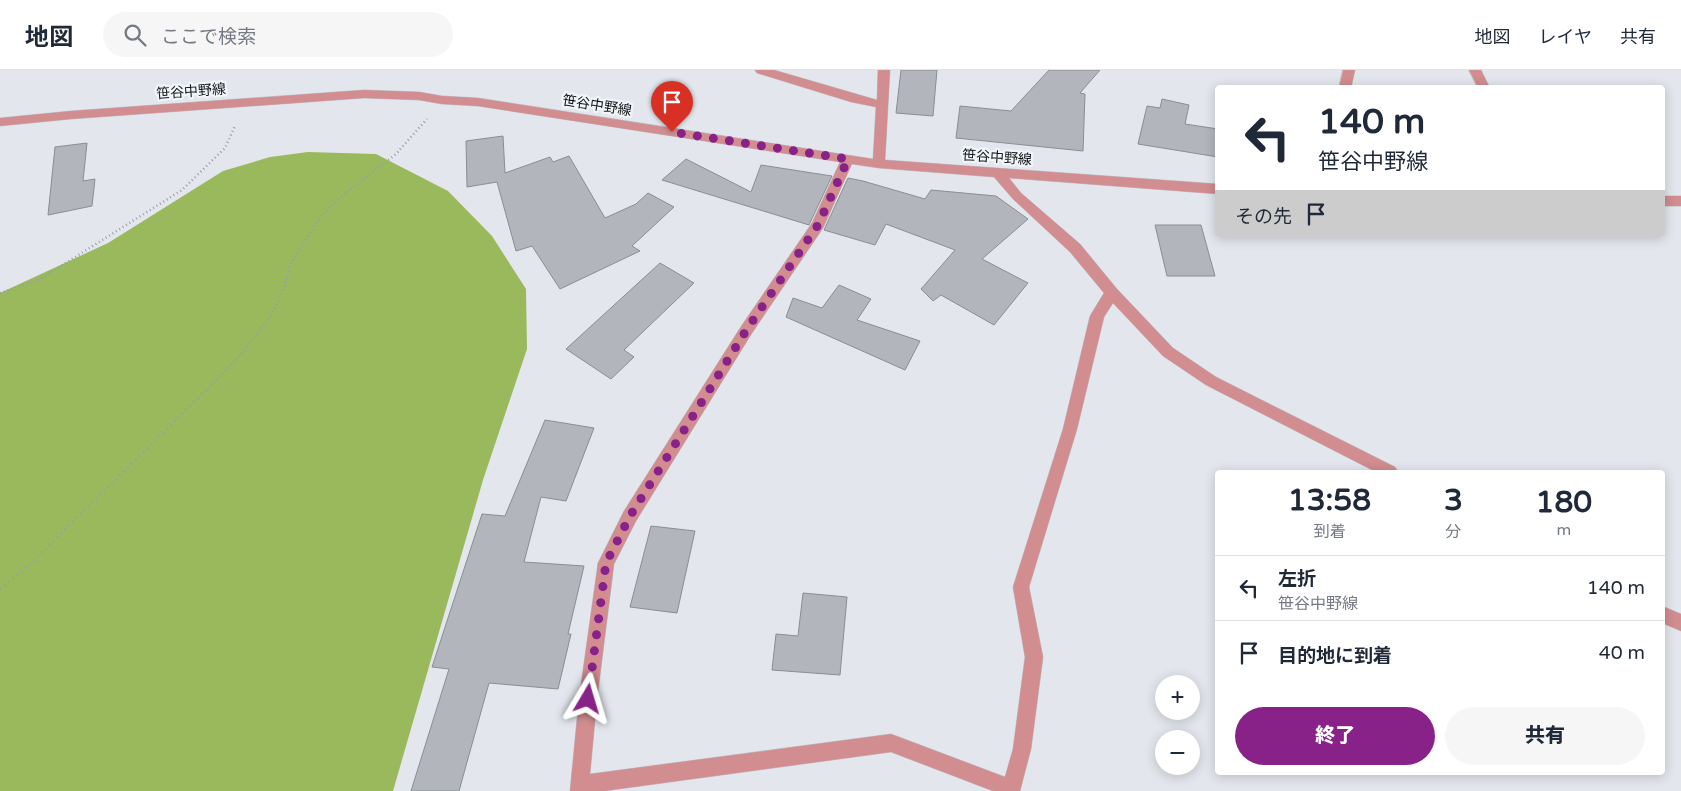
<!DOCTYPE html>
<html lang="ja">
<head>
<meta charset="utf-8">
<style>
  :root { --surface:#fff; --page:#f6f6f7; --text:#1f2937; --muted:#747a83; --line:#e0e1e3; --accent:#882289 }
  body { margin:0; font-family:"Varela Round","Noto Sans JP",sans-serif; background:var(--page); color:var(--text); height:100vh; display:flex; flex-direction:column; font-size:19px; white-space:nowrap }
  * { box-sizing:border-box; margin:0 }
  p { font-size:16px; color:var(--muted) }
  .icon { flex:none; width:28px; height:28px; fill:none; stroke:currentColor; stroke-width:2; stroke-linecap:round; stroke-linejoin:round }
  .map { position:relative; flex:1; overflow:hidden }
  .details { position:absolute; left:1215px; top:400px; width:450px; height:305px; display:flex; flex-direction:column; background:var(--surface); border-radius:5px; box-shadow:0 2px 12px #0003 }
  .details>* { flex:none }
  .hud { position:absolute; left:1215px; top:15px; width:450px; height:152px; border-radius:5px; box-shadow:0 2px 12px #0003; background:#fff; color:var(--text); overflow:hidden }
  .controls { position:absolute; left:1155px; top:605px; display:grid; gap:10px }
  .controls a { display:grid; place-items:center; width:45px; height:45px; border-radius:50%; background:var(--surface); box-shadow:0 2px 12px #0003; font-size:25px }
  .pin { position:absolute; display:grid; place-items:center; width:42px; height:42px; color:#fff; margin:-51px -21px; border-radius:50% 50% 50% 0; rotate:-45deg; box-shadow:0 0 5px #0007 }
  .pin .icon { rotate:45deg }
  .me { position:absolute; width:55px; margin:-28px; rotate:7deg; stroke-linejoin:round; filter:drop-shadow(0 0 4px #0008) }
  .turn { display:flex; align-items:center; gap:18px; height:105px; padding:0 20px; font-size:22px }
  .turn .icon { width:65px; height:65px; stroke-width:2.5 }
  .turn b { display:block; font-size:35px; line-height:42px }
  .then { display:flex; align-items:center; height:48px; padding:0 20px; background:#0003; gap:10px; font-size:19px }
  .eta { display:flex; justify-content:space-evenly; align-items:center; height:85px; text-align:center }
  .eta b { font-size:30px; font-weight:800; line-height:35px }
  .action { display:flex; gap:10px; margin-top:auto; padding:10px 20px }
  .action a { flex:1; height:58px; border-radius:30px; background:var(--accent); color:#fff; font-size:20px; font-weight:800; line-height:58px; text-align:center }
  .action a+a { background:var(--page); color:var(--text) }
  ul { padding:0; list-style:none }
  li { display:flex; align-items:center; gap:15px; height:65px; padding:0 20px; border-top:1px solid var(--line) }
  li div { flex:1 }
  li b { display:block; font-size:19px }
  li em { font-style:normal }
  header { display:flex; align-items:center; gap:30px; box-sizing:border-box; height:70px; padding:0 25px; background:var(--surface); border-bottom:1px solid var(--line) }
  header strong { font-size:24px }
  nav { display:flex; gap:28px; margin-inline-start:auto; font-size:18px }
  .search { width:350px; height:45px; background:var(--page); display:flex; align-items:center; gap:12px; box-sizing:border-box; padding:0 18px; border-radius:28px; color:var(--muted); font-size:19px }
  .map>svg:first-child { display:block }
  .forest { fill:#9ab95d }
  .building { fill:#b2b6bc; stroke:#898e92 }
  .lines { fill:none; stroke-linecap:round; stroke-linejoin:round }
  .minor-casing { stroke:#bec1c7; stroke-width:1 }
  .path-far1 { stroke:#9a9da2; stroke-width:2.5; stroke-dasharray:1 3; stroke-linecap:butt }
  .path { stroke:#9a9da2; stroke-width:3; stroke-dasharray:1 4.5; stroke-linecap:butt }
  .minor { fill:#d18d90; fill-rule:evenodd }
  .route { stroke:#882289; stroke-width:9; stroke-dasharray:0 16.2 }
  .labels { text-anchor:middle; stroke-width:4.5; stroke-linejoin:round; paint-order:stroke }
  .street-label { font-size:14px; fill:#151618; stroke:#f0f5fa }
</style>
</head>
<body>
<header>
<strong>地図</strong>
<div class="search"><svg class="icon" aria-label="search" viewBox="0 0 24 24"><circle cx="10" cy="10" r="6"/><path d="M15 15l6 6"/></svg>ここで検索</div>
<nav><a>地図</a><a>レイヤ</a><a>共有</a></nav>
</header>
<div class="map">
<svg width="1681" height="721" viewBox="0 0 1681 721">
  <rect width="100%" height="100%" fill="#e3e7ed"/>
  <!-- forest -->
  <path class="forest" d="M308,82L376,84L448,121L492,166L526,219L527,279L483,410L393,721H0V223L108,173L223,101L270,87Z"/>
  <!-- building -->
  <path class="building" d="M901,0H937L933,46L896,43Z
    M1049,0H1100L1080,23L1085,24L1083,81L956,68L960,36L1011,41Z
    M1162,29L1189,35L1185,54L1218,59V87L1138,74L1147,36L1160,38Z
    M503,66L505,103L550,87L553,92L569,86L605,148L636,134L648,123L674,137L632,176L640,181L560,219L532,176L516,181L497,112L467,117L466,71Z
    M87,73L83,111L95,109L92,136L48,145L55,77Z
    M686,89L751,122L761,95L832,106L809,155L662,110Z
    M848,108L863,111L925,129L931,120L996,126L1028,149L982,189L1028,213L994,255L941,225L933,231L921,219L955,180L886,154L875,175L824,160Z
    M1155,155H1201L1215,206H1167Z
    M660,193L694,213L624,280L634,287L611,309L566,279Z
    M839,215L871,229L857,250L920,271L905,300L786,247L793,228L822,238Z
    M545,350L594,358L566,431L541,427L524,492L584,496L568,564H571L558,619L489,613L459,721H411L449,599L432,597L482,444L505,446Z
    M651,456L695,461L677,543L630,537Z
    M803,523L847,527L840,605L772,600L776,564L798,566Z"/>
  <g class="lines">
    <defs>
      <path id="minor" d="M755,0H774L877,30L878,0H890L885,90L1218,114V124L1009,108L1021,123L1080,174L1117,219L1173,278L1216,307L1395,397L1398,402H1376L1206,315L1163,286L1113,233L1104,247L1077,359L1029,517L1043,587L1031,679L1020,721H993L891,682L604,721H570L579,629L598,493L624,441L742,255L812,153L840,92L478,36L442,34L419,30L364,28L71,49L0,56V48L71,41L364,20L419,22L442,26L478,28L873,89L876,37L851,32L757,3ZM852,94L879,98L994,107L1013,129L1070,182L1104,223L1090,246L1063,359L1013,517L1025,587L1013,679L1005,707L891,664L590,704L597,629L614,494L636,451L752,263L823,158Z
        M1343,0H1355L1351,18H1339Z
        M1469,0H1481L1490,18H1478Z
        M1662,126H1681V136H1662Z
        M1662,536L1681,544V561L1662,553Z"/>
    </defs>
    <!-- minor casing -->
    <use href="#minor" class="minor-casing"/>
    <!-- path-far1 -->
    <path class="path-far1" d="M0,223L37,211L182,120L225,78L235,56
      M208,318L239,287L272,244L285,216L291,193L321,146L347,122L396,84L427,49"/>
    <!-- path -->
    <path class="path" d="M0,519L28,496L209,317"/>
    <!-- minor -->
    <use href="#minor" class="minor"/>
  </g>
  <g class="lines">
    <!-- route -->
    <path class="route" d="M588,629L606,493L630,446L708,322L747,259L818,155L848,89L672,62"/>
  </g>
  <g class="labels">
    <!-- street labels -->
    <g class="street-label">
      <text transform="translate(191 21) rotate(-4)" y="5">笹谷中野線</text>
      <text transform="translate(597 35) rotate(9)" y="5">笹谷中野線</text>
      <text transform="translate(997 87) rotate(4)" y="5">笹谷中野線</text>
    </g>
  </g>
</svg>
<div class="controls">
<a>+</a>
<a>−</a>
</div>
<div class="pin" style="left:672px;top:62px;background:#d93025"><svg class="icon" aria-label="arrive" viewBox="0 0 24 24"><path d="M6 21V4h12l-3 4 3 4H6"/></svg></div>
<svg class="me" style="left:588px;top:629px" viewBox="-20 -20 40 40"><path d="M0-17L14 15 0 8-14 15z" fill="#882289" stroke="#fff" stroke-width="4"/></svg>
<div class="hud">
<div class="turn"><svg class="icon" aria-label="left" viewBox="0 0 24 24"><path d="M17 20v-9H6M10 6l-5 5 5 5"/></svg><div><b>140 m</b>笹谷中野線</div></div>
<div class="then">その先<svg class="icon" aria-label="arrive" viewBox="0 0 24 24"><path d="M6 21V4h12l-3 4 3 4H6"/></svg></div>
</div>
<section class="details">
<div class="eta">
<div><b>13:58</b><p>到着</p></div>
<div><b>3</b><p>分</p></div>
<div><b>180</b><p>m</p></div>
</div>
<ul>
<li><svg class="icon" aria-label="left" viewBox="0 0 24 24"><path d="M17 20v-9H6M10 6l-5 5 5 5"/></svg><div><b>左折</b><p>笹谷中野線</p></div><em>140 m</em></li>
<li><svg class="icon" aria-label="arrive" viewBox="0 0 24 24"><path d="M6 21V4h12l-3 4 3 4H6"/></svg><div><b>目的地に到着</b></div><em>40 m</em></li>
</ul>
<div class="action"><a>終了</a><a>共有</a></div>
</section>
</div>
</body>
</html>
